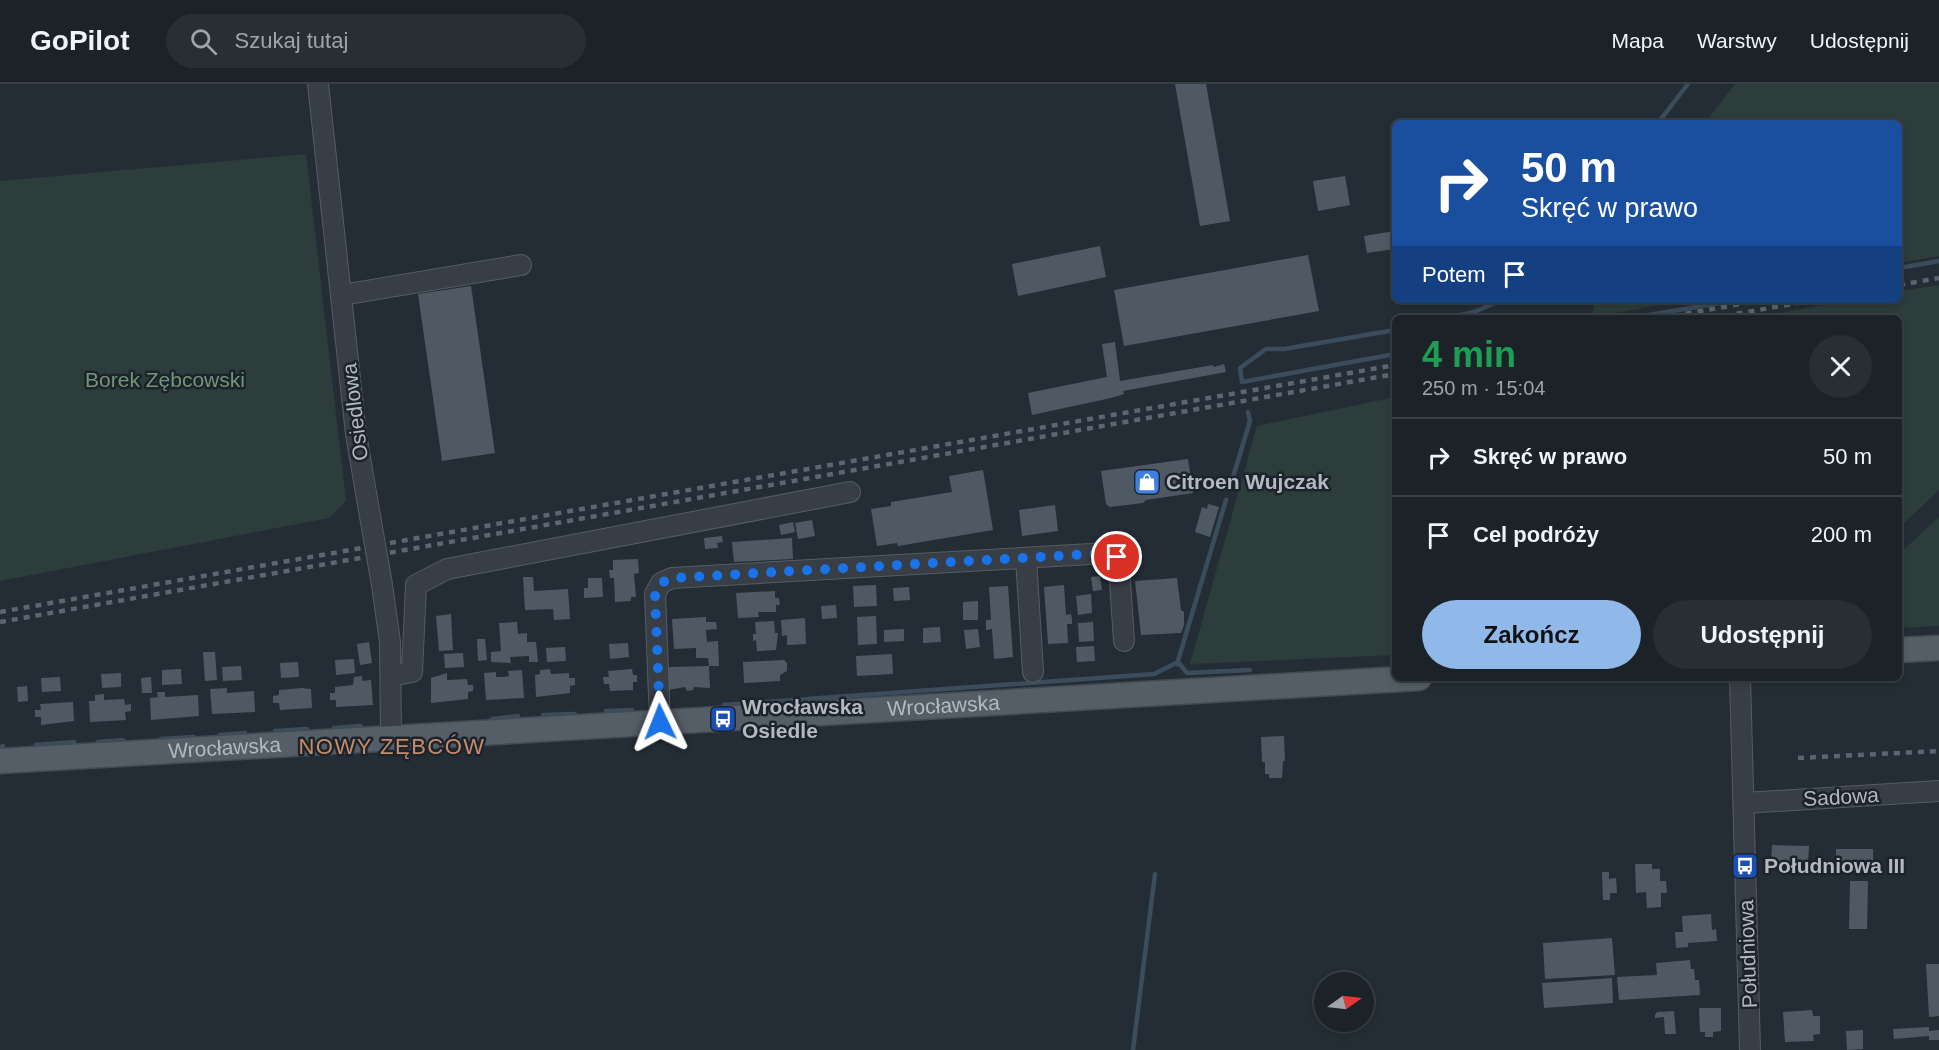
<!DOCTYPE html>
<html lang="pl">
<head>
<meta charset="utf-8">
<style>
  :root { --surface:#1b2228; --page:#282f34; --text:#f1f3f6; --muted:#a0a4a8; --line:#393f45; --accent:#90b9e9 }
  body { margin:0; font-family:Arial,sans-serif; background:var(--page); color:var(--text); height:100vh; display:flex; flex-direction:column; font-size:22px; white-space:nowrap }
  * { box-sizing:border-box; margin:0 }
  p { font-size:20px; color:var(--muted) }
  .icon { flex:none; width:33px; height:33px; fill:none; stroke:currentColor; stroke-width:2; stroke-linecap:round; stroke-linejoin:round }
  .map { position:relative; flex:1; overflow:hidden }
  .drawer { position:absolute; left:1392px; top:231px; width:510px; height:366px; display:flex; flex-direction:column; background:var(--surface); border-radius:9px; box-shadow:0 3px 9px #0003,0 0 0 2px var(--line) }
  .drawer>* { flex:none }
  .top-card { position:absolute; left:1392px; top:36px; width:510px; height:183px; border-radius:9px; box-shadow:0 3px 9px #0003,0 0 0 2px var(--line); background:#1a4fa0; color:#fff; overflow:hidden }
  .needle { width:39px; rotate:76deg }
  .buttons { position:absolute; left:1314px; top:888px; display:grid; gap:12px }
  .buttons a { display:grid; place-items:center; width:60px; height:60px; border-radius:50%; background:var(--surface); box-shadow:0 3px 9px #0003,0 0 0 2px var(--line); font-size:30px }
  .pin { position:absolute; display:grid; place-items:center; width:51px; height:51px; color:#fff; margin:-26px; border:3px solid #fff; border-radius:50%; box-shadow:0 2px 6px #0007 }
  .me { position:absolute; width:66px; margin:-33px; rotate:358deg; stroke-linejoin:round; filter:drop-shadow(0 0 4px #0008) }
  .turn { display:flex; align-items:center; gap:21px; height:126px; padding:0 30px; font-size:27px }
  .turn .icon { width:78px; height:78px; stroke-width:2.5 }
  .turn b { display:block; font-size:42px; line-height:51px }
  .then { display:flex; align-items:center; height:57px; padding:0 30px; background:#0003; gap:12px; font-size:22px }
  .round { display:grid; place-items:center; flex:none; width:63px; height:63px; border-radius:32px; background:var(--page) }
  .overview { display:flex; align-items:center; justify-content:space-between; height:102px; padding:0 30px }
  h1 { font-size:36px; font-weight:600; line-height:45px; color:#1e9e55 }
  .action { display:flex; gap:12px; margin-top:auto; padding:12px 30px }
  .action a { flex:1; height:69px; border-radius:36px; background:var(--accent); color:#111; font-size:24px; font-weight:600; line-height:69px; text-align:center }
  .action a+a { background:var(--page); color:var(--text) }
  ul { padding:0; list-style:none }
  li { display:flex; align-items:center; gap:18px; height:78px; padding:0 30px; border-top:2px solid var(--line) }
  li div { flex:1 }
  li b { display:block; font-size:22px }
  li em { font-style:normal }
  header { display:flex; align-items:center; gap:36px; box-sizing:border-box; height:84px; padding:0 30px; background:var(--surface); border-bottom:2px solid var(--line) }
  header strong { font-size:28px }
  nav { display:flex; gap:33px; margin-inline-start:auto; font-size:21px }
  .search { width:420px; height:54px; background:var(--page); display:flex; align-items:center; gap:15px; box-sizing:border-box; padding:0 21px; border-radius:33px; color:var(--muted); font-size:22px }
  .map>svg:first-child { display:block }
  .green { fill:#2c3d3c }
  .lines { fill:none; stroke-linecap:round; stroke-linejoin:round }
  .stream { stroke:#3b4c5d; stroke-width:4.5 }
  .building { fill:#4f5964 }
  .minor-casing { stroke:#555c64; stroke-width:22 }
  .major-casing { stroke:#434a53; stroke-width:27 }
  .minor { stroke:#373e46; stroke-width:20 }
  .major { stroke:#555e66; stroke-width:24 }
  .rail { stroke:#5d6670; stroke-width:4.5; stroke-dasharray:6 6; stroke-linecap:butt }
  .minor-bridge-casing { stroke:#555c64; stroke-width:22; stroke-linecap:butt }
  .minor-bridge { stroke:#373e46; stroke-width:20 }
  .route { stroke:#1a73e8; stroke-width:10; stroke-dasharray:0 18 }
  .labels { text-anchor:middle; stroke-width:5; stroke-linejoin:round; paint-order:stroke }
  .park-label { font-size:21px; fill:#739679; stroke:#1c232b }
  .street-label { font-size:21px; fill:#b2b9c3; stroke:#1c232b }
  .poi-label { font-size:21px; font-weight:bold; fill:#b2b9c3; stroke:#1c232b; text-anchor:start }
  .neighbourhood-label { font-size:22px; letter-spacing:1.5px; fill:#c58b6b; stroke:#1c232b }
</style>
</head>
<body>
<header>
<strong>GoPilot</strong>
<div class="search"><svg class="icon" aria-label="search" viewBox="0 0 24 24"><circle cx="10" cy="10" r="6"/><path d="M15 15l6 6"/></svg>Szukaj tutaj</div>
<nav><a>Mapa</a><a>Warstwy</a><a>Udostępnij</a></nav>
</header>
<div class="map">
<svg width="1939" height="966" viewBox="0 0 1939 966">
  <rect width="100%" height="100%" fill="#242d36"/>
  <!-- green -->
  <path class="green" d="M1735,0H1939V172L1899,179V39H1705Z
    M306,70L346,417L329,434L0,497V97Z
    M1939,201V406L1899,444V234H1764L1763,232L1851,216H1899V207Z
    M1595,216H1688L1593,233Z
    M1395,313V571L1190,580L1257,342Z
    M1939,433V542L1899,544V470Z"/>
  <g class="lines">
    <!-- stream -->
    <path class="stream" d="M1658,39L1688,0
      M1899,184L1939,177
      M1448,234L1474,228L1502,216
      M1631,234L1738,216
      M1395,246L1284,265H1266L1240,284L1242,298L1395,270
      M1230,403L1250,337L1248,328
      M1177,580L1226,416
      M724,621L1154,590L1178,578L1187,589L1250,586
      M606,627L632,626
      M543,631L575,630
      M492,635L518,632
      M334,644L361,642
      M275,647L307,645
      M220,651L245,649
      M161,655L194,653
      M98,658L123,656
      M36,661L74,658
      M0,663L3,662
      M1133,966L1155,790"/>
  </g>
  <!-- building -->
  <path class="building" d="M1175,0H1206L1230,137L1200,142Z
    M1345,92L1350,121L1318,127L1313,97Z
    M1395,147V165L1367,169L1364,152Z
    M1100,162L1106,193L1018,212L1012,180Z
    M1308,171L1319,227L1124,262L1114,206Z
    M471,202L495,369L442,377L418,210Z
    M1115,258L1120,297L1213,281L1214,283L1224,280L1226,288L1123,307L1124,310L1111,314L1032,331L1028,309L1107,293L1102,260Z
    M1188,375L1193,409L1146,416L1143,419L1110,423L1106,420L1101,387Z
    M983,386L993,446L898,462L897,459L877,462L871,425L891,422V418L952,408L949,392Z
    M1208,420L1219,423L1210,453L1195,448L1202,423L1207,425Z
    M1055,421L1058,447L1022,452L1019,426Z
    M812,436L815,452L798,455L795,439Z
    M793,438L795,448L781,451L779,441Z
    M722,452L723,458L717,459L718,464L705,465L704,454Z
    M792,454L793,475L734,478L732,458Z
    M638,475L639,489L634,490L636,513H631V517L615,518L614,494H610L609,486H613V476Z
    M1100,492L1102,506L1093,507L1091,493Z
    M523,493H533L534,507L568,505L570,535L554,536L553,525L525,526Z
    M588,494H602L603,513L584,514V504H588Z
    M1177,494L1181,526L1184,528V541L1181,549L1141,551L1135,497Z
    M876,501L877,522L854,523L853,502Z
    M1064,501L1066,531L1071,530L1072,535V540H1067L1068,559L1048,560L1044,503Z
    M1008,502L1013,573L994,575L992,545L986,546V536H991L989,503Z
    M909,503L910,516L894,517L893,504Z
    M775,507V514H779L780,521H776V528H758L759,533L738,534L736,509Z
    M1091,510L1092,529L1078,531L1076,512Z
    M978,517V536H963V518Z
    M836,521L837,534L822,535L821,522Z
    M451,530L453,566L439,567L436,532Z
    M876,532L877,560L858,561L857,533Z
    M706,533V538H716L717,545L706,546L707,558L718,557L719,582H709L710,604L694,603L693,606L687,607L685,603L668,606L667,587L670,583L709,582L708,574H696V564L674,565L672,535Z
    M805,534L806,560L787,561V551L782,552L781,536Z
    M774,537L775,549H778L776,566L757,567L756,556L753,557V550H756L755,538Z
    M517,538L518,550L527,549V558H536L538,578H529V572L510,573L511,579L491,578V568L501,567L499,539Z
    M1093,538L1094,557L1079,558L1078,539Z
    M940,543L941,558L923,559V544Z
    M904,545V557L884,558V546Z
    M978,545L980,563L966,565L964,546Z
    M477,555H485L487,576L478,577Z
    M369,558L372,579L360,581L357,560Z
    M628,559L629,573L610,575L609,560Z
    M1094,562L1095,577L1077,578L1076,563Z
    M565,563L566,577L547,578L546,564Z
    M203,568H215L217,596L205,597Z
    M463,569L464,583L445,584L444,570Z
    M892,570L893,590L857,592L856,572Z
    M354,575L355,589L336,591L335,576Z
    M784,576L787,579V587L780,591V597L744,599L743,578Z
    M298,578L299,593L281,594L280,579Z
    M241,582L242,596L223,597L222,583Z
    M181,585L182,600L162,601V586Z
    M550,585L551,590L569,589V594H575V601L570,602V609L536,613L535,591L540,590V586Z
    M632,585L633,591H637V598H633V606L610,607L609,600H604L603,593H609L608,587Z
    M522,586L524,614L486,616L484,589L496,588V593H503L509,592L508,587Z
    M121,589V603L102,604L101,590Z
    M447,589V596L467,595L468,601H473V607L468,608V615L431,619V594Z
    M362,592V597L371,596L373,621L336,623V616H330V609H335V603L353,601L354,593Z
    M60,593L61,607L42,608L41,594Z
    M151,593L152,609H142L141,594Z
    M27,602L28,617L18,618L17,603Z
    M227,604V609L254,607L255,628L212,630L210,605Z
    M302,604L311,605L312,624L280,626L279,619H273V612L279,611V606Z
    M157,608H165V613L198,611L199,632L151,636L150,614L158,613Z
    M104,610V616L124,615L125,621L131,620V627L125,628L126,636L90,638L89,617H95V611Z
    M73,618L74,637L41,641V633H35V626H41L40,620Z
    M1284,652L1285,677H1283L1282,694H1269V690H1265V678H1262L1261,653Z
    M1772,761L1809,762L1808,780L1771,779Z
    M1836,765H1873V778H1836Z
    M1635,780H1652V785H1660V797H1666L1667,809H1661V823L1647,824L1646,808L1636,809Z
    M1602,788H1609V795L1616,794L1617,809H1610V816H1603Z
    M1850,797H1868L1867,845H1849Z
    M1711,830L1712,846L1716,845L1717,857L1688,859V863L1676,864L1675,848H1683L1682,832Z
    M1612,854L1615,891L1545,895L1543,859Z
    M1690,876L1691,885H1694L1695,896H1699L1700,911L1619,916L1617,893L1657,891L1656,879Z
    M1926,880H1939V932L1929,933Z
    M1612,894L1613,919L1544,924L1542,899Z
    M1699,924H1721V947L1713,948V953H1705V948H1700Z
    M1812,926L1813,932H1820V950L1813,951L1814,957L1785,958L1783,928Z
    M1674,927L1676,950H1665L1664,933L1655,934V931L1657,928Z
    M1929,943V947L1939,946V956H1929V952L1894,955L1893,945Z
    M1863,946V965L1847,966L1846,947Z"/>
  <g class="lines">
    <defs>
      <path id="minor" d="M318,0L356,350L366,409
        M342,211L521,181
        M1026,474L1033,588
        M382,501L390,558L391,654
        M391,592L412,588L416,501L447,485L850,408
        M1740,594L1750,966
        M660,638L655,510L661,499L672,494L1109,469L1117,473L1119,482L1124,557
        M1744,719L1939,707"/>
      <g id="major">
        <path d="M1899,566L1939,564"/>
        <path id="s1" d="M0,677L1419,594"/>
      </g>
    </defs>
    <!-- minor casing -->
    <use href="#minor" class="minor-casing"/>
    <!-- major casing -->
    <use href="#major" class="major-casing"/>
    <!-- minor -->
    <use href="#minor" class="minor"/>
    <!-- major -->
    <use href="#major" class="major"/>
    <!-- rail -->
    <path class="rail" d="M1899,201L1939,194
      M1662,234L1763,216
      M1713,234L1815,216
      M0,528L1395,281
      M0,538L1395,290
      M1798,674L1939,667"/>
    <defs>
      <path id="minor-bridge" d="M366,409L382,501"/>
    </defs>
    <!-- minor-bridge casing -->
    <use href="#minor-bridge" class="minor-bridge-casing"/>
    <!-- minor-bridge -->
    <use href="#minor-bridge" class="minor-bridge"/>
  </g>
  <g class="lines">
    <!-- route -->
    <path class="route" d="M660,638L655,510L661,499L672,494L1109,469L1117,473"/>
  </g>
  <!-- icons -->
  <defs>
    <symbol id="shop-square" viewBox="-11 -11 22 22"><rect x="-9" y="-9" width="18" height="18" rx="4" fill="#3f7fe0" stroke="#1c232b"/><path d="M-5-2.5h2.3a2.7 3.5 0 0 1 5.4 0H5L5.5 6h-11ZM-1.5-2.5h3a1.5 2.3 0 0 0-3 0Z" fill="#fff"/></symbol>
    <symbol id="bus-square" viewBox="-11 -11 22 22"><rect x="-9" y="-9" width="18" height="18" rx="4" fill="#1a4fb4" stroke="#1c232b"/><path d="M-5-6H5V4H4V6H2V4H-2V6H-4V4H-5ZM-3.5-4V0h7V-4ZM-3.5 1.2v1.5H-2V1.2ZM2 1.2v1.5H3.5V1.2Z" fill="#fff"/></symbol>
  </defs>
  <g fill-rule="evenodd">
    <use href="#shop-square" x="1132" y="383" width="30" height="30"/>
    <use href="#bus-square" x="708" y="620" width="30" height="30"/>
    <use href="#bus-square" x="1730" y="767" width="30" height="30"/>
  </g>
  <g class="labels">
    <!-- park labels -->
    <g class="park-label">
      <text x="165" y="303">Borek Zębcowski</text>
    </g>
    <!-- street labels -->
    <g class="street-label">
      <text transform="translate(355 328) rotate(-97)" y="7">Osiedlowa</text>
      <text dy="7" stroke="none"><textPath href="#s1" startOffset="945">Wrocławska</textPath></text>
      <text dy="7" stroke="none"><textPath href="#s1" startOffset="225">Wrocławska</textPath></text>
      <text transform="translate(1841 713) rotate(-3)" y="7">Sadowa</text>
      <text transform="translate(1748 870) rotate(-92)" y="7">Południowa</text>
    </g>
    <!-- poi labels -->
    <g class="poi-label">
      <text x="1166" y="405">Citroen Wujczak</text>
      <text x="742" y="630">Wrocławska<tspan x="742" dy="24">Osiedle</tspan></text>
      <text x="1764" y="789">Południowa III</text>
    </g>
    <!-- neighbourhood labels -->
    <g class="neighbourhood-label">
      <text x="392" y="670">NOWY ZĘBCÓW</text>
    </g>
  </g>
</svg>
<div class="buttons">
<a><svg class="needle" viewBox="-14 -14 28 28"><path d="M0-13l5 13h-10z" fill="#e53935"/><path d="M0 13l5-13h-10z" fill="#a0a4a8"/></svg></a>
</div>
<div class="pin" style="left:1117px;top:473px;background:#d93025"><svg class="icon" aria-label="arrive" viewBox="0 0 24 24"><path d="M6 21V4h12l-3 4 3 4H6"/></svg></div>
<svg class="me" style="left:660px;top:638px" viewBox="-20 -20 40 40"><path d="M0-17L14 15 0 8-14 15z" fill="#1a73e8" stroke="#fff" stroke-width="4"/></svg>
<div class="top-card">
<div class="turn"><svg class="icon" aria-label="right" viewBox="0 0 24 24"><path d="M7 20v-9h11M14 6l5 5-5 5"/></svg><div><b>50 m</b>Skręć w prawo</div></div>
<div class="then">Potem<svg class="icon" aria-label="arrive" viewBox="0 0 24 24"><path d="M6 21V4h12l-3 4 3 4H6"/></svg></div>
</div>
<section class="drawer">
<div class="overview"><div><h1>4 min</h1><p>250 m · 15:04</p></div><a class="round"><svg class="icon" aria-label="close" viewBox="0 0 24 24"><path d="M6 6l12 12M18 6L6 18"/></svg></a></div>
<ul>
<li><svg class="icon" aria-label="right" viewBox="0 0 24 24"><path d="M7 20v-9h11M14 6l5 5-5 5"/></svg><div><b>Skręć w prawo</b></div><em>50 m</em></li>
<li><svg class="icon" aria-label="arrive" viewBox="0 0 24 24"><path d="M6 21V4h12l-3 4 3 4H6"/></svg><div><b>Cel podróży</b></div><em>200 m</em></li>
</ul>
<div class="action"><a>Zakończ</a><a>Udostępnij</a></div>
</section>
</div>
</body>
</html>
